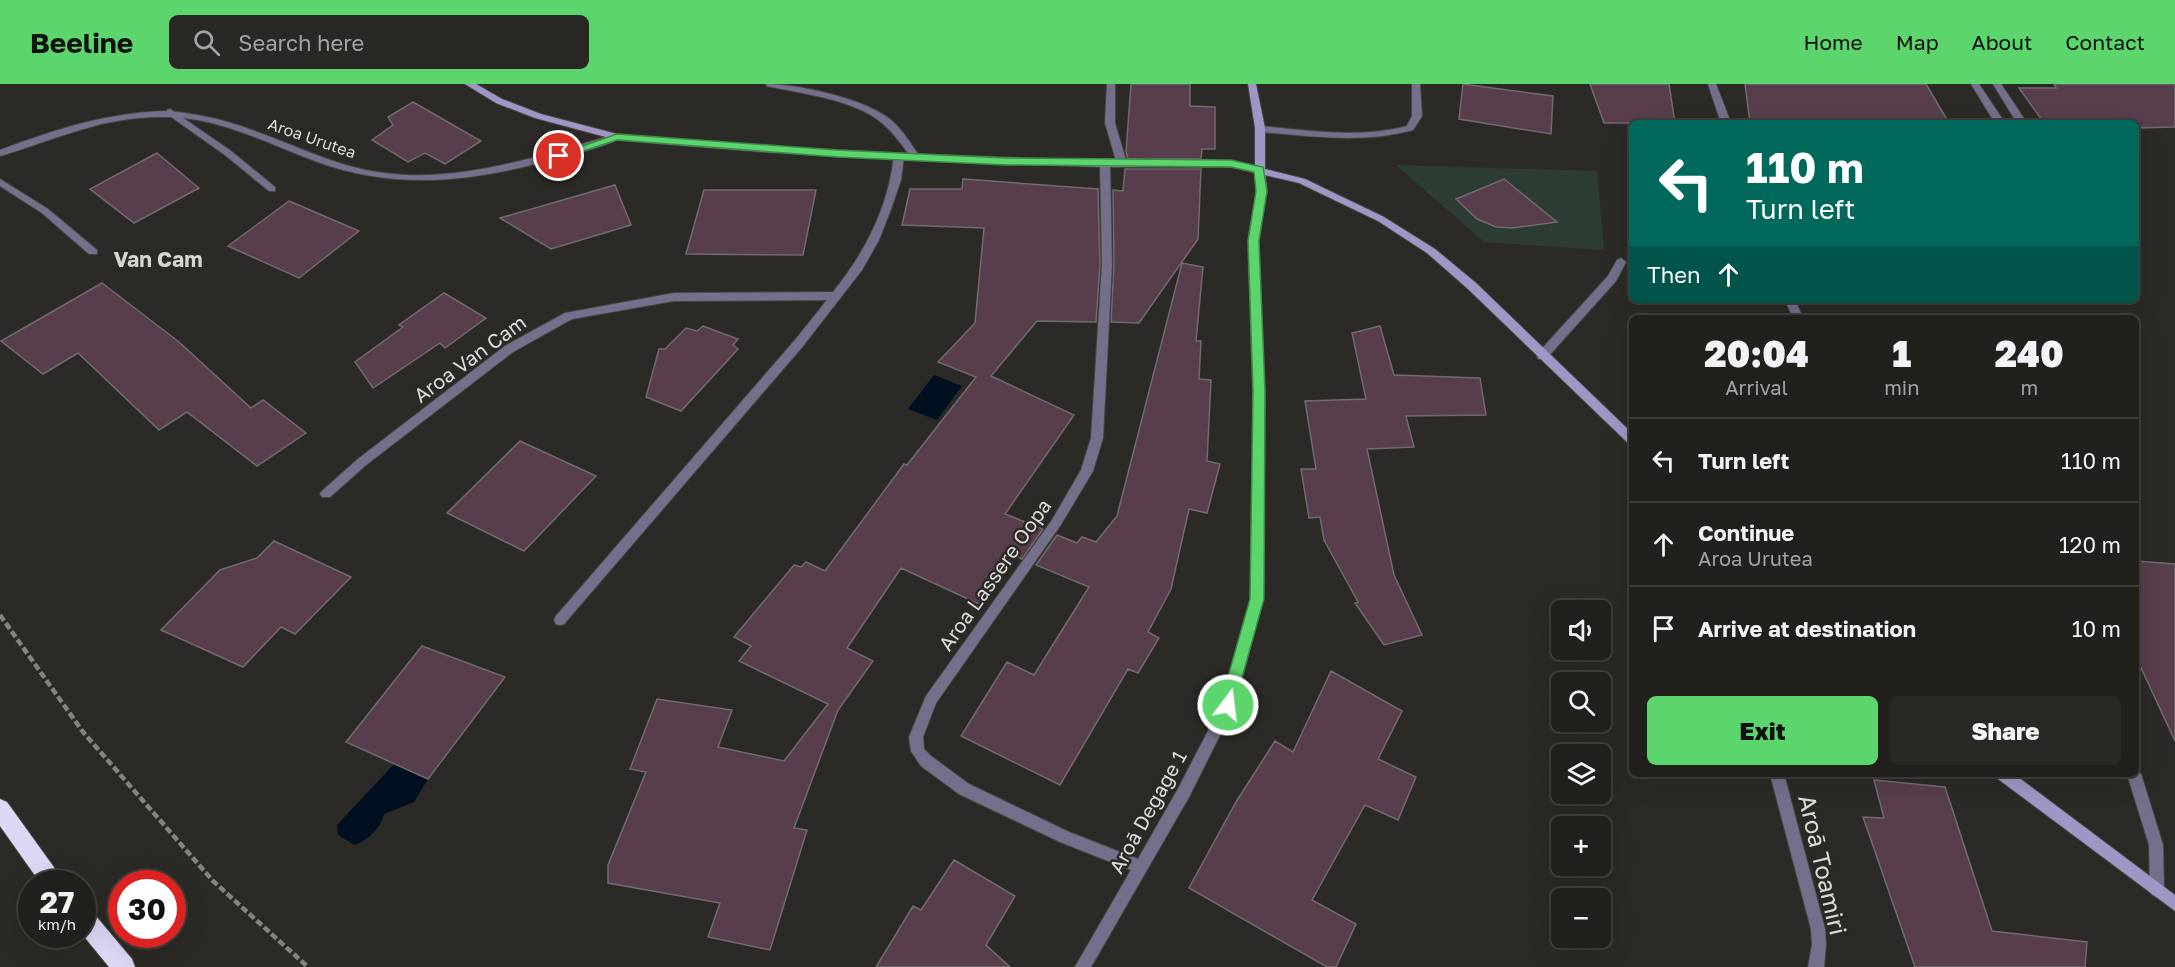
<!DOCTYPE html>
<html lang="en">
<head>
<meta charset="utf-8">
<style>
  :root { --surface:#21201c; --page:#292825; --text:#f1f3f6; --muted:#a2a3a3; --line:#3e3e3b; --accent:#5cd56d }
  body { margin:0; font-family:"Golos Text",sans-serif; background:var(--page); color:var(--text); height:100vh; display:flex; flex-direction:column; font-size:22px; white-space:nowrap }
  * { box-sizing:border-box; margin:0 }
  p { font-size:20px; color:var(--muted) }
  .icon { flex:none; width:33px; height:33px; fill:none; stroke:currentColor; stroke-width:2; stroke-linecap:round; stroke-linejoin:round }
  .map { position:relative; flex:1; overflow:hidden }
  .panel { position:absolute; left:1629px; top:231px; width:510px; height:462px; display:flex; flex-direction:column; background:var(--surface); border-radius:9px; box-shadow:0 6px 24px #0002,0 0 0 2px var(--line) }
  .panel>* { flex:none }
  .hud { position:absolute; left:1629px; top:36px; width:510px; height:183px; border-radius:9px; box-shadow:0 6px 24px #0002,0 0 0 2px var(--line); background:#00695c; color:#fff; overflow:hidden }
  .buttons { position:absolute; left:1551px; top:516px; display:grid; gap:12px }
  .buttons a { display:grid; place-items:center; width:60px; height:60px; border-radius:9px; background:var(--surface); box-shadow:0 6px 24px #0002,0 0 0 2px var(--line); font-size:30px }
  .speed { position:absolute; left:18px; top:786px; display:flex; gap:12px; font-size:30px; font-weight:700; text-align:center }
  .speed>* { display:grid; place-content:center; width:78px; height:78px; border-radius:50%; background:var(--surface); box-shadow:0 6px 24px #0002,0 0 0 2px var(--line); line-height:1 }
  .speed small { font-size:15px; font-weight:400 }
  .speed .limit { border:9px solid #d22; background:#fff; color:#111 }
  .pin { position:absolute; display:grid; place-items:center; width:51px; height:51px; color:#fff; margin:-26px; border:3px solid #fff; border-radius:50%; box-shadow:0 2px 6px #0007 }
  .me { position:absolute; width:66px; margin:-33px; rotate:15deg; stroke-linejoin:round; filter:drop-shadow(0 0 4px #0008) }
  .turn { display:flex; align-items:center; gap:21px; height:126px; padding:0 18px; font-size:27px }
  .turn .icon { width:78px; height:78px; stroke-width:2.5 }
  .turn b { display:block; font-size:42px; line-height:51px }
  .then { display:flex; align-items:center; height:57px; padding:0 18px; background:#0003; gap:12px; font-size:22px }
  .eta { display:flex; justify-content:space-evenly; align-items:center; height:102px; text-align:center }
  .eta b { font-size:36px; font-weight:800; line-height:42px }
  .cta { display:flex; gap:12px; margin-top:auto; padding:12px 18px }
  .cta a { flex:1; height:69px; border-radius:9px; background:var(--accent); color:#111; font-size:24px; font-weight:800; line-height:69px; text-align:center }
  .cta a+a { background:var(--page); color:var(--text) }
  ul { padding:0; list-style:none }
  li { display:flex; align-items:center; gap:18px; height:84px; padding:0 18px; border-top:2px solid var(--line) }
  li div { flex:1 }
  li b { display:block; font-size:22px }
  li em { font-style:normal }
  header { display:flex; align-items:center; gap:36px; box-sizing:border-box; height:84px; padding:0 30px; background:var(--accent); color:#111 }
  header strong { font-size:28px }
  nav { display:flex; gap:33px; margin-inline-start:auto; font-size:21px }
  .search { width:420px; height:54px; background:var(--page); display:flex; align-items:center; gap:15px; box-sizing:border-box; padding:0 21px; border-radius:9px; color:var(--muted); font-size:22px }
  .map>svg:first-child { display:block }
  .green { fill:#2d3d33 }
  .water { fill:#001020 }
  .building { fill:#583e4d; stroke:#706b6e; stroke-width:1.5 }
  .lines { fill:none; stroke-linecap:round; stroke-linejoin:round }
  .lane-casing { stroke:#484642; stroke-width:2 }
  .street-casing { stroke:#484642; stroke-width:2 }
  .secondary-casing { stroke:#484642; stroke-width:2 }
  .highway-casing { stroke:#484642; stroke-width:2 }
  .path { stroke:#84837f; stroke-width:4.5; stroke-dasharray:7 3; stroke-linecap:butt }
  .lane { fill:#756f8c; fill-rule:evenodd }
  .street { fill:#756f8c; fill-rule:evenodd }
  .secondary { fill:#a096c5; fill-rule:evenodd }
  .highway { fill:#dcd7f4; fill-rule:evenodd }
  .route { fill:#5cd56d; stroke:#3c8a47; stroke-width:1.5 }
  .labels { text-anchor:middle; stroke-width:5; stroke-linejoin:round; paint-order:stroke }
  .far-street-label { font-size:16px; fill:#dcdbd8; stroke:#2c2a26 }
  .street-label { font-size:20px; fill:#dcdbd8; stroke:#2c2a26 }
  .neighbourhood-label { font-size:21px; font-weight:bold; fill:#d7d5cf; stroke:#2c2a26 }
  .near-street-label { font-size:24px; fill:#dcdbd8; stroke:#2c2a26 }
</style>
</head>
<body>
<header>
<strong>Beeline</strong>
<div class="search"><svg class="icon" aria-label="search" viewBox="0 0 24 24"><circle cx="10" cy="10" r="6"/><path d="M15 15l6 6"/></svg>Search here</div>
<nav><a>Home</a><a>Map</a><a>About</a><a>Contact</a></nav>
</header>
<div class="map">
<svg width="2175" height="883" viewBox="0 0 2175 883">
  <rect width="100%" height="100%" fill="#2c2a26"/>
  <!-- green -->
  <path class="green" d="M1396,81L1597,87L1604,166L1484,158Z"/>
  <!-- water -->
  <path class="water" d="M934,291L962,302L937,336L908,325Z
    M397,677L431,690L414,718L384,730C380,745 369,755 355,761L338,751L337,741Z"/>
  <!-- building -->
  <path class="building" d="M1131,0H1190V22L1215,23V65H1202L1201,75H1128L1126,68Z
    M1463,0L1553,12L1551,50L1459,35Z
    M1590,0H1669L1675,39H1604Z
    M1745,0H1926L1949,39L1828,36V39H1750Z
    M2054,0H2175V43L2136,44V39H2044L2019,4H2056Z
    M413,18L481,57L445,80L425,69L408,78L372,56L393,41L388,33Z
    M157,69L199,104L134,139L90,105Z
    M1125,85H1201L1198,155L1139,239L1111,238L1114,180L1113,106L1123,107Z
    M963,95L1098,105L1100,180L1096,238L1037,237L991,292L1074,331L1005,430L1043,445L1022,475L1013,471L981,521L901,484L847,564L873,577L838,626L794,744L807,746L770,866L708,853L720,819L608,799V781L646,688L630,685L657,615L732,626L718,663L784,677L828,620L739,577L751,562L734,553L794,481L801,483L806,478L825,487L904,380L907,381L976,293L938,278L975,239L984,144L902,141L910,105H962Z
    M1504,95L1557,138L1512,144L1496,143L1477,135L1456,115Z
    M615,101L631,141L551,165L500,134Z
    M704,106H816L803,171L686,170Z
    M289,117L359,147L299,194L228,162Z
    M1182,179L1203,183L1196,257H1201L1199,295L1211,296L1207,377L1220,380L1207,429L1189,425L1171,505L1148,548L1159,554L1138,589L1128,585L1060,701L961,652L1007,578L1034,591L1089,503L1036,481L1057,451L1077,459L1082,453L1096,458L1117,432Z
    M102,199L179,258L251,324L263,316L306,349L257,382L187,328L159,346L78,269L43,290L1,257Z
    M444,209L486,234L445,264L440,259L373,304L355,278L403,243L399,241Z
    M703,242L738,255L733,261L738,265L681,327L646,313L659,265H665L686,244L697,247Z
    M1380,242L1394,291L1480,294L1486,331L1406,332L1414,363L1367,365L1394,491L1422,551L1384,561L1355,519L1358,518L1324,456L1320,433L1309,434L1301,385H1316L1305,317L1366,315L1352,249Z
    M520,357L596,392L524,467L447,429Z
    M274,457L351,493L295,550L281,543L243,583L161,546L220,486L257,474Z
    M2136,477L2175,480V657L2136,573Z
    M422,562L505,593L428,695L346,658Z
    M1331,587L1402,627L1378,675L1416,693L1398,736L1365,721L1312,816L1356,840L1336,883H1327L1189,804L1236,718L1275,657L1293,668Z
    M1874,696L1945,703L1992,847L2087,858L2085,883H1915L1863,733L1884,734Z
    M954,776L1015,812L986,861L1010,883H876L913,822L921,826Z"/>
  <g class="lines">
    <defs>
      <path id="lane" d="M170,25L231,67L275,103V107H269L225,71L167,30V26Z
        M1621,174L1626,178L1616,197L1546,275H1538L1537,272L1538,269L1608,192L1617,176Z
        M2136,684L2141,690L2163,761L2164,806L2162,811L2157,813L2152,811L2150,806L2149,761L2127,690H2136Z"/>
      <path id="street" d="M766,0C797,0 861,14 887,33C901,43 910,59 920,73L915,76L912,75C903,62 894,49 882,39C854,15 802,10 767,2Z
        M1107,0H1115V39L1127,80L1122,83L1117,80L1105,39Z
        M1412,0H1420L1422,32L1413,46C1362,60 1312,52 1260,48L1255,45L1260,42C1309,46 1359,55 1407,42L1412,32Z
        M1708,0H1716L1731,39H1721Z
        M1971,0H1979L2005,39H1995Z
        M1993,0H2001L2027,39H2017Z
        M169,27C197,30 223,35 249,45C285,57 320,75 357,84C444,106 534,73 617,50L622,53C609,63 557,74 539,79C463,99 390,105 315,77C267,59 220,34 168,33C104,31 58,55 0,72V66C57,45 108,28 169,27Z
        M899,69L904,72L901,96L891,125L879,156L862,186L803,262L564,540L560,541L556,540L554,536L556,532L795,256L827,216L674,217L572,235L513,268L366,381L330,413H322L320,410L322,407L358,375L505,262L565,229L674,209L833,208C866,167 888,124 894,72Z
        M1105,77L1110,80L1112,180L1103,354L1093,387L1060,442L936,619L923,653L924,665L931,672L969,700L1069,748L1138,775L1179,703L1222,620L1251,515L1253,307L1248,157L1257,107L1255,86L1260,83L1265,86L1267,107L1258,157L1265,307L1263,515L1233,625L1189,713L1091,883H1075L1131,786L1060,758L959,710L921,682L911,667L909,653L926,612L1052,436L1081,386L1091,354L1102,180L1100,80Z
        M0,95L48,125L97,166V170H89L42,129L0,102Z
        M1785,216H1795L1803,234H1793Z
        M1770,690H1784L1825,845L1826,861L1824,883H1808L1812,861L1811,845Z"/>
      <path id="secondary" d="M465,0H476L502,15L541,30L617,50L765,62L915,70L1105,77H1231L1255,83V44L1248,0H1256L1265,44V85L1305,95L1384,133L1435,165L1476,199L1632,349V360L1628,359L1468,205L1427,169L1378,137L1299,99L1231,83H1105L915,76L765,68L617,56L535,34L496,19Z
        M1996,690H2014L2175,811V827L1998,695Z"/>
      <path id="highway" d="M0,715L7,718L66,800H41L0,742Z
        M82,822L90,825L132,875L135,883H109L82,850Z"/>
    </defs>
    <!-- lane casing -->
    <use href="#lane" class="lane-casing"/>
    <!-- street casing -->
    <use href="#street" class="street-casing"/>
    <!-- secondary casing -->
    <use href="#secondary" class="secondary-casing"/>
    <!-- highway casing -->
    <use href="#highway" class="highway-casing"/>
    <!-- path -->
    <path class="path" d="M0,531L83,648L213,797L308,883"/>
    <!-- lane -->
    <use href="#lane" class="lane"/>
    <!-- street -->
    <use href="#street" class="street"/>
    <!-- secondary -->
    <use href="#secondary" class="secondary"/>
    <!-- highway -->
    <use href="#highway" class="highway"/>
  </g>
  <!-- route -->
  <path class="route" d="M617,50L837,66L1006,74L1231,76L1263,83L1267,107L1259,157L1265,307L1264,515L1233,626L1228,628L1222,626L1220,621L1250,515L1253,307L1248,157L1256,107L1254,88L1231,83L1006,81L837,73L617,56L559,75L554,72Z"/>
  <g class="labels">
    <!-- far-street labels -->
    <g class="far-street-label">
      <text transform="translate(312 54) rotate(19)" y="6">Aroa Urutea</text>
    </g>
    <!-- street labels -->
    <g class="street-label">
      <text transform="translate(470 275) rotate(-36)" y="7">Aroa Van Cam</text>
      <text transform="translate(995 491) rotate(-55)" y="7">Aroa Lassere Oopa</text>
      <text transform="translate(1148 728) rotate(-61)" y="7">Aroā Degage 1</text>
    </g>
    <!-- neighbourhood labels -->
    <g class="neighbourhood-label">
      <text x="158" y="183">Van Cam</text>
    </g>
    <!-- near-street labels -->
    <g class="near-street-label">
      <text transform="translate(1822 781) rotate(77)" y="8">Aroā Toamiri</text>
    </g>
  </g>
</svg>
<div class="buttons">
<a><svg class="icon" aria-label="sound" viewBox="0 0 24 24"><path d="M4 9h4l5-4v14l-5-4H4zM17 9q2 3 0 6"/></svg></a>
<a><svg class="icon" aria-label="search" viewBox="0 0 24 24"><circle cx="10" cy="10" r="6"/><path d="M15 15l6 6"/></svg></a>
<a><svg class="icon" aria-label="layers" viewBox="0 0 24 24"><path d="M12 4l9 5-9 5-9-5zM3 14l9 5 9-5"/></svg></a>
<a>+</a>
<a>−</a>
</div>
<div class="speed"><div>27<small>km/h</small></div><div class="limit">30</div></div>
<div class="pin" style="left:559px;top:72px;background:#d93025"><svg class="icon" aria-label="arrive" viewBox="0 0 24 24"><path d="M6 21V4h12l-3 4 3 4H6"/></svg></div>
<svg class="me" style="left:1228px;top:621px" viewBox="-20 -20 40 40"><circle r="17" fill="#5cd56d" stroke="#fff" stroke-width="3"/><path d="M0-11L8 9 0 5-8 9z" fill="#fff"/></svg>
<div class="hud">
<div class="turn"><svg class="icon" aria-label="left" viewBox="0 0 24 24"><path d="M17 20v-9H6M10 6l-5 5 5 5"/></svg><div><b>110 m</b>Turn left</div></div>
<div class="then">Then<svg class="icon" aria-label="ahead" viewBox="0 0 24 24"><path d="M12 20V5M6 11l6-6 6 6"/></svg></div>
</div>
<section class="panel">
<div class="eta">
<div><b>20:04</b><p>Arrival</p></div>
<div><b>1</b><p>min</p></div>
<div><b>240</b><p>m</p></div>
</div>
<ul>
<li><svg class="icon" aria-label="left" viewBox="0 0 24 24"><path d="M17 20v-9H6M10 6l-5 5 5 5"/></svg><div><b>Turn left</b></div><em>110 m</em></li>
<li><svg class="icon" aria-label="ahead" viewBox="0 0 24 24"><path d="M12 20V5M6 11l6-6 6 6"/></svg><div><b>Continue</b><p>Aroa Urutea</p></div><em>120 m</em></li>
<li><svg class="icon" aria-label="arrive" viewBox="0 0 24 24"><path d="M6 21V4h12l-3 4 3 4H6"/></svg><div><b>Arrive at destination</b></div><em>10 m</em></li>
</ul>
<div class="cta"><a>Exit</a><a>Share</a></div>
</section>
</div>
</body>
</html>
